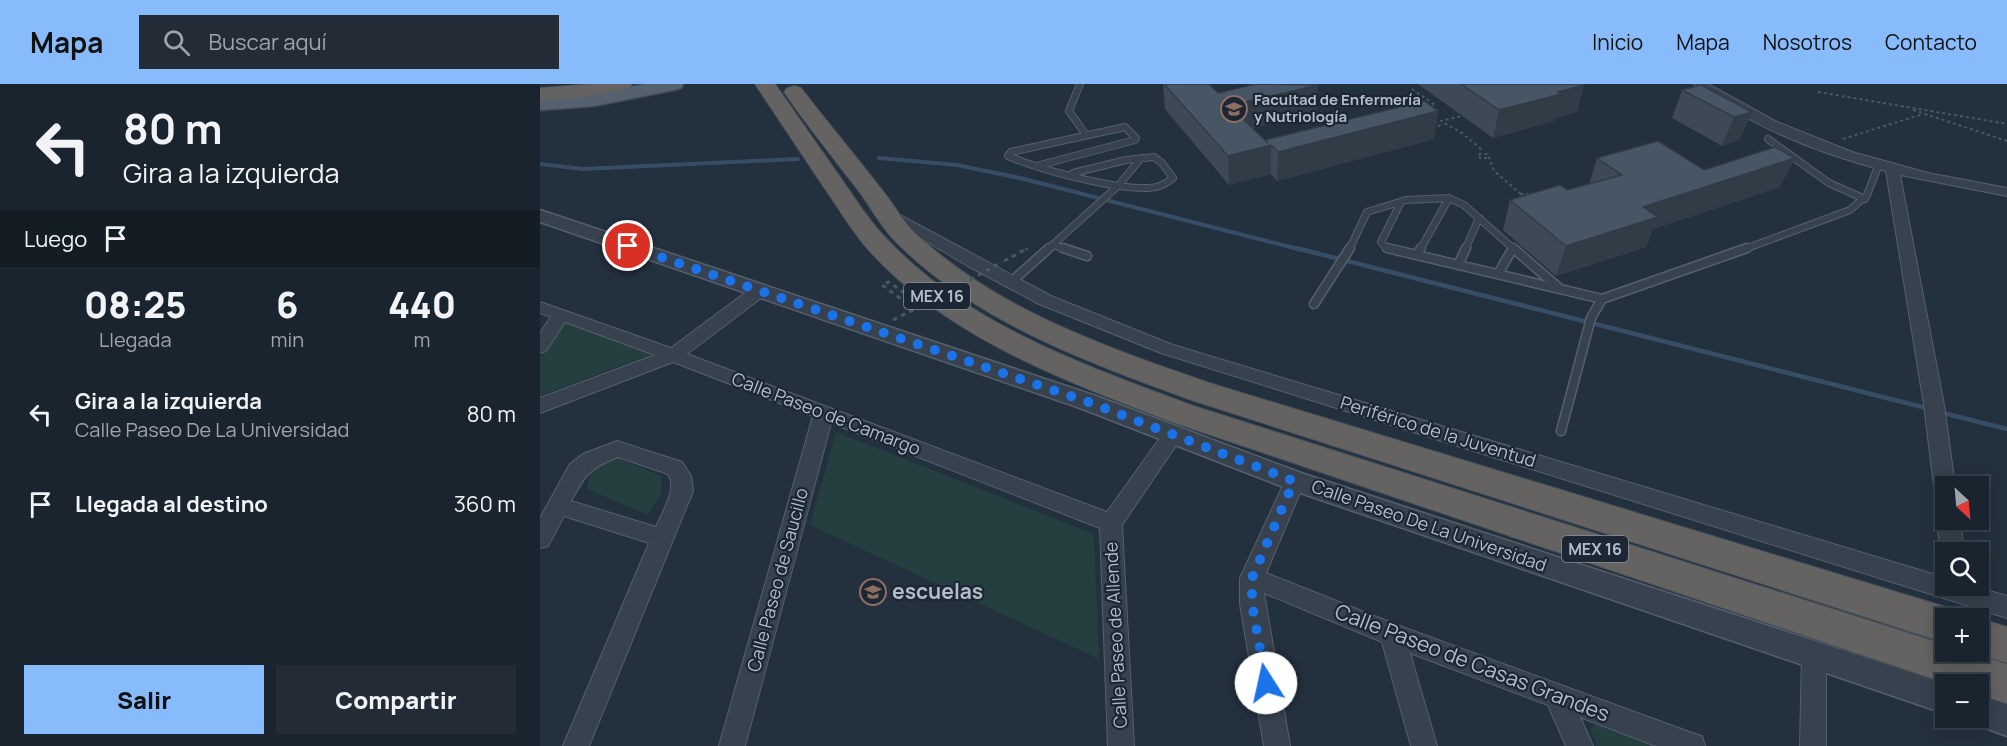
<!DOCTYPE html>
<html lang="es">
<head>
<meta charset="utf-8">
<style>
  :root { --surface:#1a242e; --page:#232c36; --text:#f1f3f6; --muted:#9fa4aa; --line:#38414a; --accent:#87bbfb }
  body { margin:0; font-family:Manrope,sans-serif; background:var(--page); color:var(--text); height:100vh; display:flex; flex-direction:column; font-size:22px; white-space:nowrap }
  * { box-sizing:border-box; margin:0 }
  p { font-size:20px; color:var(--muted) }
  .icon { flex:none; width:33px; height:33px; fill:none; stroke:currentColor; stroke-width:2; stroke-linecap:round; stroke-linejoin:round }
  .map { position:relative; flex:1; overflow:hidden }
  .drawer { display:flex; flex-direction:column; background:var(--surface); width:540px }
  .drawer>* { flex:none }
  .guide { background:#1a242e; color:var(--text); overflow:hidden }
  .needle { width:39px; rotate:154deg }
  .controls { position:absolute; left:1395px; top:392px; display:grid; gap:12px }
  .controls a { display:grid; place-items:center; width:54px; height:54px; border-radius:0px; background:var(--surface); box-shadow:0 3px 15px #0003,0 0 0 2px var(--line); font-size:30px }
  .pin { position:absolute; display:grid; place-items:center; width:51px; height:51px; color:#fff; margin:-26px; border:3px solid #fff; border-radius:50%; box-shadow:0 2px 6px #0007 }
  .me { position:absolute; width:66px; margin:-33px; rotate:350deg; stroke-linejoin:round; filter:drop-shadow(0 0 4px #0008) }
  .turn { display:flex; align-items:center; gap:21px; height:126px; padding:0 24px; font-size:27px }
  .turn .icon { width:78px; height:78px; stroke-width:2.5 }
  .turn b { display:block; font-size:42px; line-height:51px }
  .then { display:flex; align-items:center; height:57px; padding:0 24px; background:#0003; gap:12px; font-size:22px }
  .eta { display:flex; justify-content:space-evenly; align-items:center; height:102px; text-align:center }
  .eta b { font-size:36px; font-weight:800; line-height:42px }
  .action { display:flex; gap:12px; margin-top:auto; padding:12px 24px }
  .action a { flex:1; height:69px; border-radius:0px; background:var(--accent); color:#111; font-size:24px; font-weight:800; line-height:69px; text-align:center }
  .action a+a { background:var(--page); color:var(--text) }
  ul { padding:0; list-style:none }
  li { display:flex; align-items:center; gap:18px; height:90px; padding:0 24px }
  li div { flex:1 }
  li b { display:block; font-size:22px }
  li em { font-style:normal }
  header { display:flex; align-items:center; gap:36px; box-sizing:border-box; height:84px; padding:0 30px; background:var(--accent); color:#111 }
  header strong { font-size:28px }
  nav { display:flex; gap:33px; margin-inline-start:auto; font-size:21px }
  .search { width:420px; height:54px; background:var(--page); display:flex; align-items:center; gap:15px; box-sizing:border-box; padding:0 21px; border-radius:0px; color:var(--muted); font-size:22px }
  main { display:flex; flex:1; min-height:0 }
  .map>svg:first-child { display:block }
  .green { fill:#253e3f }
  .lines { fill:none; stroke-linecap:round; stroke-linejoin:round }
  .stream-far1 { stroke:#364d65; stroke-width:4 }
  .stream { stroke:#364d65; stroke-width:4.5 }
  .service-far1-casing { stroke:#55606c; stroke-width:8 }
  .service-casing { stroke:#55606c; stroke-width:11 }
  .minor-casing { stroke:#55606c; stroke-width:2 }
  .tertiary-casing { stroke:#55606c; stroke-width:3 }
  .primary-casing { stroke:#404b57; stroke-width:3 }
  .trunk-casing { stroke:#424d59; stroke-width:2 }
  .path-far1 { stroke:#435b5c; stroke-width:2; stroke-dasharray:3 3; stroke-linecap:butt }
  .path { stroke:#435b5c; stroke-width:3; stroke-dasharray:4.5 4.5; stroke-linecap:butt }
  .service-far1 { stroke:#37424e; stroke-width:6 }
  .service { stroke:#37424e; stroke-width:8 }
  .minor { fill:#37424e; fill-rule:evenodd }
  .tertiary { fill:#37424e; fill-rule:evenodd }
  .primary { fill:#55616e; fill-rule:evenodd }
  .trunk { fill:#646361; fill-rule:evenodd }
  .path-bridge { stroke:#435b5c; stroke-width:3; stroke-dasharray:4.5 4.5; stroke-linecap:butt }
  .wall { fill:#3d4a56 }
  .shaded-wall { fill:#323c46 }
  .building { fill:#475664; stroke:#323c46; stroke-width:1.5 }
  .route { stroke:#1a73e8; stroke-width:10; stroke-dasharray:0 18 }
  .labels { text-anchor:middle; stroke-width:4.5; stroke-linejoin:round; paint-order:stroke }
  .far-poi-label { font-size:15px; font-weight:bold; fill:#b3bdc9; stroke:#1c2733; text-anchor:start }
  .shield { fill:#1c2733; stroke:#86909c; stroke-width:1.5 }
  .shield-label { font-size:16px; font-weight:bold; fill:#b3bdc9 }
  .street-label { font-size:18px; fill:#b3bdc9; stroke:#1c2733 }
  .near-poi-label { font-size:21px; font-weight:bold; fill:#b3bdc9; stroke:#1c2733; text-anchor:start }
  .near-street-label { font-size:21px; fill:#b3bdc9; stroke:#1c2733 }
</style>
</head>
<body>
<header>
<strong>Mapa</strong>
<div class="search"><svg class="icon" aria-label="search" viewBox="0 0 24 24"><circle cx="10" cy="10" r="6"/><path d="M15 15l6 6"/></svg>Buscar aquí</div>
<nav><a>Inicio</a><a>Mapa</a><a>Nosotros</a><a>Contacto</a></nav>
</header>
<main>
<section class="drawer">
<div class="guide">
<div class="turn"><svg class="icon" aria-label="left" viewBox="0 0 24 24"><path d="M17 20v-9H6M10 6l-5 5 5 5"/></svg><div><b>80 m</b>Gira a la izquierda</div></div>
<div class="then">Luego<svg class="icon" aria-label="arrive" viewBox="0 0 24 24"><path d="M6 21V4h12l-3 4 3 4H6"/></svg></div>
</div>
<div class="eta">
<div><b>08:25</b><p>Llegada</p></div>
<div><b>6</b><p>min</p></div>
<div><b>440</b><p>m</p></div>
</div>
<ul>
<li><svg class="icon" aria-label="left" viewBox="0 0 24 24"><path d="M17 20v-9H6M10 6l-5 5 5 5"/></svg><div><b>Gira a la izquierda</b><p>Calle Paseo De La Universidad</p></div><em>80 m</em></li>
<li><svg class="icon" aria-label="arrive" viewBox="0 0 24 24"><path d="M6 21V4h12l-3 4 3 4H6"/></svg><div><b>Llegada al destino</b></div><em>360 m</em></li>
</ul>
<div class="action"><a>Salir</a><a>Compartir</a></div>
</section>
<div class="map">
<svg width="1467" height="662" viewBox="0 0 1467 662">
  <rect width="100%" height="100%" fill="#23303e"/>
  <!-- green -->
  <path class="green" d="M30,237L112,270L0,312V274L23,241Z
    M296,348L554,450L559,575L270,441Z
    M77,374L122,392L121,411L108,431L47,405L49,392L56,381Z
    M1055,638L1115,662H1057L1051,645Z"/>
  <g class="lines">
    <!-- stream-far1 -->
    <path class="stream-far1" d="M339,74L417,81L480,94L762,166
      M0,80L43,85L258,75"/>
    <!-- stream -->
    <path class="stream" d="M756,164L1390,325
      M1399,328L1467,345"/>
    <defs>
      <path id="service-far1" d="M540,0L529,27L546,51
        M1228,55L1289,99L1325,115
        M500,81L595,56L596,54L585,43L471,68L468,72C501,86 572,105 608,104C617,104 626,100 633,94L622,79L614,73L586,76L533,89
        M513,161L527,166
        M507,166L579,101L601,74
        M809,166L827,128L866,116L909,114L924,121L975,166
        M853,166L846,164L841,158L861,118
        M880,166L909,114
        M925,166L939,134
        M1202,166L1310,126L1327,111L1339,80"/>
      <path id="service" d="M523,164L547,172
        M847,164L1062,215
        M973,164L1019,204
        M877,171L881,164
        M918,181L926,164
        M958,190L973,164
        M471,198L509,164
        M774,220L810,164
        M1021,347L1051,234L1062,215L1207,164"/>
      <path id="minor" d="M1154,0H1168L1235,37L1312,68L1388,89L1467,104V112L1360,91L1404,321L1415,402H1406V419L1398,417L1395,411L1384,321L1346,87C1289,72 1230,50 1180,18C1172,13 1161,8 1154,0Z
        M347,124L511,212L633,261L1406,494V501H1429L1467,512V534L621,269L499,220L428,182L342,131L340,128Z
        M219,202L225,203L227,207L225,211L147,270L567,428L625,347L632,345L639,347L642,352L639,357L582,441L594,662H568L560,444L291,339L205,662H179L273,332L133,278L0,329V314L115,271L25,238L6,267L0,269V249L11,233L0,229V218L131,264L213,203Z
        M77,357L142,378L151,392L153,407L49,662H23L109,459L24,432L8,462L0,464V434L30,380L43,370ZM78,373L128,390C138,405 122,428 116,443L31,417C45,391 50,384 78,373Z
        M755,389L762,391L765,397L726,489L857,541L1152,649L1162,652L1165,662H1116L1040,633L1053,662H1026L1008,621L870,569L897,662H871L842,558L724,509L750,662H724L700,520V494L745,397L748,391Z
        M1406,427V435H1420L1424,468H1406V475C1399,464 1395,440 1401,429Z
        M1274,559L1283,563L1286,571V662H1260L1262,571L1265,563Z"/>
      <path id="tertiary" d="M0,126L556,312L764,390L1406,600V630L746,404L540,324L0,138Z
        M1438,610L1467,620V652L1427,637L1425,633H1438Z"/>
      <path id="primary" d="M106,0H143L141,4L134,6L54,22L0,26V14L54,10Z"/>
      <path id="trunk" d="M52,0H92L89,4L41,14L0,16V4Z
        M215,0H235C256,30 277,60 298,90C313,111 326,133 344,152C426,241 544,281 654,322L1406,561V567H1425L1467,580V620L1438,610V600H1408L632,338C523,296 405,253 326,163C309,143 296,120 281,99C259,66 237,33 215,0Z
        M254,2L261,4C289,40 318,75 346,111C355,123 363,137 374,148C456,226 568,264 673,300L1406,523L1420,528L1422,534H1406V559L651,316C547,278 436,238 356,158C342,144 332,126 321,110C295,76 268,43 244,8L247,4Z
        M1438,534L1467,543V579L1430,567H1438Z"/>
    </defs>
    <!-- service-far1 casing -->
    <use href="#service-far1" class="service-far1-casing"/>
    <!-- service casing -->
    <use href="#service" class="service-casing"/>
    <!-- minor casing -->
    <use href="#minor" class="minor-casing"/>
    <!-- tertiary casing -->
    <use href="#tertiary" class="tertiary-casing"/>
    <!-- primary casing -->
    <use href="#primary" class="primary-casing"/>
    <!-- trunk casing -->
    <use href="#trunk" class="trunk-casing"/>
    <!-- path-far1 -->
    <path class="path-far1" d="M872,5L895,21L890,23
      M1278,8L1467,40
      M1373,26L1467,57
      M780,28L795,36L797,41
      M926,31L901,37L922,49L941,65V68
      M892,44L904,40
      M1303,55L1383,30
      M947,74H940L938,70H948L954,87L981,110
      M984,115L980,112L984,109L991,111
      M485,166L490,163"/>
    <!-- path -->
    <path class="path" d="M464,177L488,164
      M353,236L375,225"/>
    <!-- service-far1 -->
    <use href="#service-far1" class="service-far1"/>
    <!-- service -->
    <use href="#service" class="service"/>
    <!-- minor -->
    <use href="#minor" class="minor"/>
    <!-- tertiary -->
    <use href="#tertiary" class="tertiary"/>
    <!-- primary -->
    <use href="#primary" class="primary"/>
    <!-- trunk -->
    <use href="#trunk" class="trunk"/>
    <!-- path-bridge -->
    <path class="path-bridge" d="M375,225L342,201L349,198L383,222L462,178"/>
  </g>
  <!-- wall -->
  <path class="wall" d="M623,0H669L678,9L778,1L777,28L713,44L725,56L898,27L894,55L737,97L731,90L689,101L625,25Z
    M878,0H1043L1044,1L1037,28L1015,34L1014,37L953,54Z
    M1142,6L1212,28L1199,56L1182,62L1132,34Z
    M1057,74L1164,86L1240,103L1113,145L1106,163L1016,192L963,146L970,116L1027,106L1049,100Z"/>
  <!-- shaded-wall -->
  <path class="shaded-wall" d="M778,1L777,28L691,50L689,22Z
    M1044,1L1037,28L1015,34L1014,37L953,54L959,26L1018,8Z
    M898,27L894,55L737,97L738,68Z
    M1212,28L1199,56L1182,62L1194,33Z
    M731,61V90L689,101L688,72Z
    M1255,74L1240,103L1113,145L1106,163L1016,192L1026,162L1103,123Z"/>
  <!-- building -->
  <path class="building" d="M624,0H669L678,9L716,0L778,1L689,22L728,59L725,56L884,17L898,27L738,68L731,61L688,72Z
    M921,0H1043L1044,1L1018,8L1021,10L959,26Z
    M1161,1L1212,28L1194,33L1142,6Z
    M1118,57L1164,86L1235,63L1255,74L1103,123L1118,133L1026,162L970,116L1020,101L1027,106L1082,91L1057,74Z"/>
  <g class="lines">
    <!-- route -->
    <path class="route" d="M88,162L548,318L754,397L712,494V520L726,599"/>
  </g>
  <!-- icons -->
  <defs>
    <symbol id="school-ring" viewBox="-11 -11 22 22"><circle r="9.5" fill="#1c2733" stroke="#8d6e63" stroke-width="1.5"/><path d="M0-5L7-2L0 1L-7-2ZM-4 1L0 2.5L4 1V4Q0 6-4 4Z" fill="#8d6e63"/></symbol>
  </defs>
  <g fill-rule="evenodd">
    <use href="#school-ring" x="679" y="10" width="30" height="30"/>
    <use href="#school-ring" x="318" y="493" width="30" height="30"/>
  </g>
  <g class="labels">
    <!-- far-poi labels -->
    <g class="far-poi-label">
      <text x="714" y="21">Facultad de Enfermería<tspan x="714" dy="17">y Nutriología</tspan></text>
    </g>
    <!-- shield labels -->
    <g class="shield">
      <rect x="364" y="199" width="66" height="26" rx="4.5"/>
      <rect x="1022" y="452" width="66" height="26" rx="4.5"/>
    </g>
    <g class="shield-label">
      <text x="397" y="218">MEX 16</text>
      <text x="1055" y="471">MEX 16</text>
    </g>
    <!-- street labels -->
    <g class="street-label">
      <text transform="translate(286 330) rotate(21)" y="6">Calle Paseo de Camargo</text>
      <text transform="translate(898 348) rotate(17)" y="6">Periférico de la Juventud</text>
      <text transform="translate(889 442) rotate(19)" y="6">Calle Paseo De La Universidad</text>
      <text transform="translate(238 496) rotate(-75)" y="6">Calle Paseo de Saucillo</text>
      <text transform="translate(576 551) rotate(-93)" y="6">Calle Paseo de Allende</text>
    </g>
    <!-- near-poi labels -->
    <g class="near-poi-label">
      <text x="352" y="515">escuelas</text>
    </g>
    <!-- near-street labels -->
    <g class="near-street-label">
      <text transform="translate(932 579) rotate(21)" y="7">Calle Paseo de Casas Grandes</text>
    </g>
  </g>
</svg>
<div class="controls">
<a><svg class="needle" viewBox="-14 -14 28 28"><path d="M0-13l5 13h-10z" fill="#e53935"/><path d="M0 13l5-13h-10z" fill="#9fa4aa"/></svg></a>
<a><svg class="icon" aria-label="search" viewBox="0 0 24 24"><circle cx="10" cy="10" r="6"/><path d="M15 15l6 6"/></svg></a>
<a>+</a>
<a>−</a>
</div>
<div class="pin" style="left:88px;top:162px;background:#d93025"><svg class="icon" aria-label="arrive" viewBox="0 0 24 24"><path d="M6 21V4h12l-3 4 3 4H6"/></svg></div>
<svg class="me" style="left:726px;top:599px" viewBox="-20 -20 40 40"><circle r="19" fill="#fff"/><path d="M0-13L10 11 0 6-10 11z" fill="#1a73e8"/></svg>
</div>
</main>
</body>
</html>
